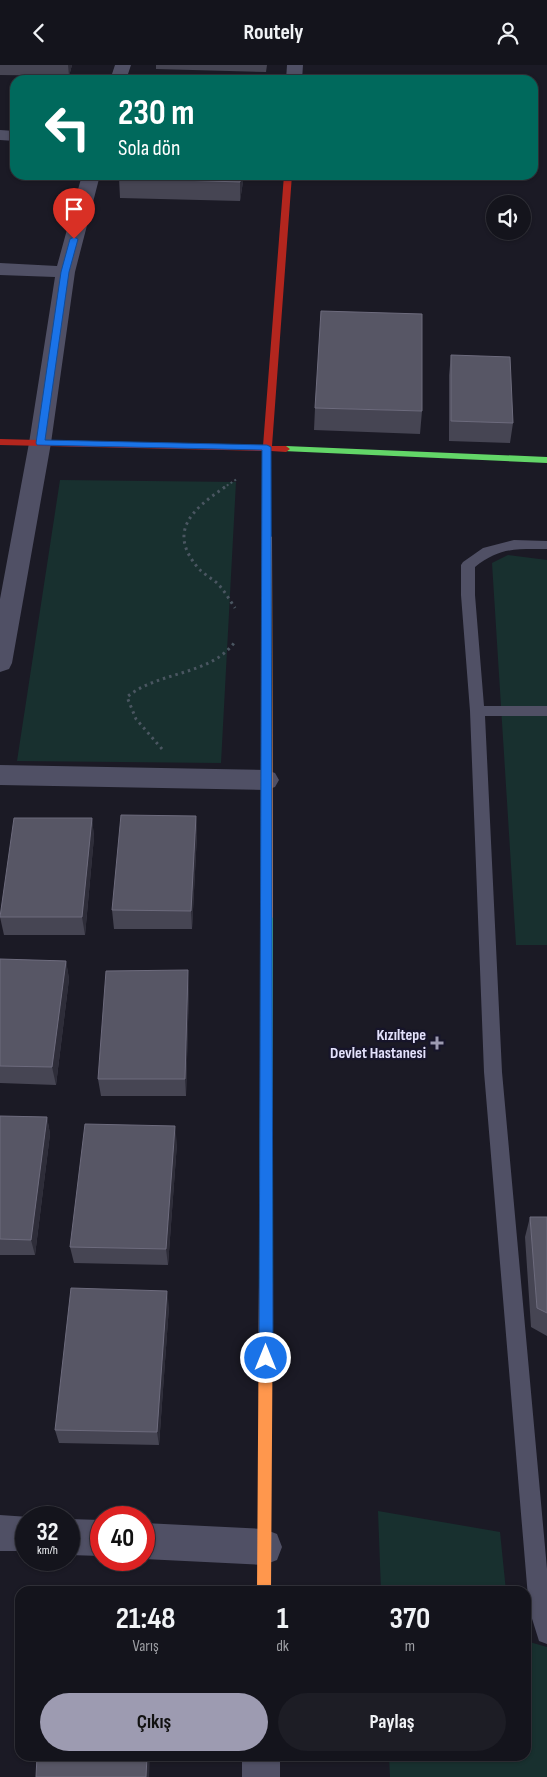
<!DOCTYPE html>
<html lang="tr">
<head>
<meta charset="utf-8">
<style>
  :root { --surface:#14141c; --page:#1d1d25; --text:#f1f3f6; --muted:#9d9ea3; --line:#33333b; --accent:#9d9bb1 }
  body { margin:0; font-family:"Sofia Sans Condensed",sans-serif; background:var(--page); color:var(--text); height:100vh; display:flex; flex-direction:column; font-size:19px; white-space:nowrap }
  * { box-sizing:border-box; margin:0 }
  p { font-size:16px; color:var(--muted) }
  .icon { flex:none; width:28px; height:28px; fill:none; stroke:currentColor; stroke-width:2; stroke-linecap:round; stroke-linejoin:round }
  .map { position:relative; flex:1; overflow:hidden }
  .details { position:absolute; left:15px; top:1521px; width:516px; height:175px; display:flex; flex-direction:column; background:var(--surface); border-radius:15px; box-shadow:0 1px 4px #0004,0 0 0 1px var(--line) }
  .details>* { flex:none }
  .hud { position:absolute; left:10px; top:10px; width:528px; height:105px; border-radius:15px; box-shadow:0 1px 4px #0004,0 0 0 1px var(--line); background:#00695c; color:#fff; overflow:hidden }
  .controls { position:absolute; left:486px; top:130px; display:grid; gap:10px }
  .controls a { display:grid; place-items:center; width:45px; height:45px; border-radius:50%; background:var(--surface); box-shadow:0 1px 4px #0004,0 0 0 1px var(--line); font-size:25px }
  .speed { position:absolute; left:15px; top:1441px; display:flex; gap:10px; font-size:25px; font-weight:700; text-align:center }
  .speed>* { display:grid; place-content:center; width:65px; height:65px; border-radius:50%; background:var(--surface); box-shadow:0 1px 4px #0004,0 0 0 1px var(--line); line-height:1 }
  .speed small { font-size:12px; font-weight:400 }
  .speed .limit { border:8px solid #d22; background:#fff; color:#111 }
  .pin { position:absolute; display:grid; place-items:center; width:42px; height:42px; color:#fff; margin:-51px -21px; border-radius:50% 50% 50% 0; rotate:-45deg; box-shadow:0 0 5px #0007 }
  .pin .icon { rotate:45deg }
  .me { position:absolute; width:55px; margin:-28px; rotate:0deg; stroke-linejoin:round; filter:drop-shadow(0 0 4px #0008) }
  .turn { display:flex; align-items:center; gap:18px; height:105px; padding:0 25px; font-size:22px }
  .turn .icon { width:65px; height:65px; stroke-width:2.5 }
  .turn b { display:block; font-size:35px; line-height:42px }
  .eta { display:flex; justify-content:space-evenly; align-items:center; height:85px; text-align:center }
  .eta b { font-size:30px; font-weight:700; line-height:35px }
  .action { display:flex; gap:10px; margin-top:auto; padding:10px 25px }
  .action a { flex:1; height:58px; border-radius:30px; background:var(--accent); color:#111; font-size:20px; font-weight:700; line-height:58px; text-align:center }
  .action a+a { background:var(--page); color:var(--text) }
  header { display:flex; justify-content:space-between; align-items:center; height:65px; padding:0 25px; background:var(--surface); font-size:22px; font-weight:700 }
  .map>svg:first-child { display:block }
  .green { fill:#18302f }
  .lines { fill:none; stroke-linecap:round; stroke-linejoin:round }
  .path-far1 { stroke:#4a5661; stroke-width:2; stroke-dasharray:2 2.5; stroke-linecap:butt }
  .path { stroke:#4a5661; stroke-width:3; stroke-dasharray:2.5 4; stroke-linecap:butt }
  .lane { fill:#505065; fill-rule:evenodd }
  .street { fill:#505065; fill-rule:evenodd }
  .fast { fill:#63d668; fill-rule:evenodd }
  .slow { fill:#ff974d; fill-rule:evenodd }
  .jam { fill:#b3261e; fill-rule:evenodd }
  .wall { fill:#464553 }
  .shaded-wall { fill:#2e2d39 }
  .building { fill:#575665; stroke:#6d6b7d }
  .route { fill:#1a73e8; stroke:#114b97 }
  .poi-dot { fill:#9d9bb1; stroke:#17152a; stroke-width:2 }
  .labels { text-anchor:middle; stroke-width:4.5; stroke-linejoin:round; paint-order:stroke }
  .poi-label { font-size:16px; font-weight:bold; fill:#e3e1fc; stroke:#17152a; text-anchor:end }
</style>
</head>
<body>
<header><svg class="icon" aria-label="back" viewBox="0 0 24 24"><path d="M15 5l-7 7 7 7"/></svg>Routely<svg class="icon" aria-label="person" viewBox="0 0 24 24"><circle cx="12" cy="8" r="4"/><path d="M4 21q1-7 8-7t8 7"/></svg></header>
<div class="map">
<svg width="547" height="1712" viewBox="0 0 547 1712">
  <rect width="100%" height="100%" fill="#1b1a25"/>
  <!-- green -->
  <path class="green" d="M60,415L236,417L221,698L17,696Z
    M508,490L547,495V880H516L492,498Z
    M378,1446L500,1467L506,1526H381Z
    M526,1576L547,1582V1712H390L389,1691H526Z"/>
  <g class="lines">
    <!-- path-far1 -->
    <path class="path-far1" d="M223,423L237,414"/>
    <!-- path -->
    <path class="path" d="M225,422C193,444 166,466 199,504C204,509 211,513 217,518C224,525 229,534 235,543
      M162,684L136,654L127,632C158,606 209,611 234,578"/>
    <!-- lane -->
    <path class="lane" d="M514,475L547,476V484C517,484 500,482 475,502V530L484,641H547V651H485L502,1007L547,1504V1579L539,1576L529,1544L484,1007L470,646L461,530V500L463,497L483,483Z"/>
    <!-- street -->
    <path class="street" d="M115,0H131L126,15H110Z
      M287,0H303L302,15H286Z
      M0,65L15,66V76L0,75Z
      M82,110H100L75,207L51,378L12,598L9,604L0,607V534L29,378L55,212L0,210V198L57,201Z
      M0,700L266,705L275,708L279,715L275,722L266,725L0,720Z
      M0,1450L29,1452H26V1486H0Z
      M69,1454L101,1455V1491L69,1490Z
      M144,1458L264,1464L277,1469L282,1482L277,1495L264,1500L144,1494Z
      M242,1691H280V1712H242Z"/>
    <!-- fast -->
    <path class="fast" d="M286,381L547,392V398L283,386L282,384Z
      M267,848L271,849L273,852V1219L271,1223L266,1225L261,1223L259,1219L261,852L263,849Z"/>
    <!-- slow -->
    <path class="slow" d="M267,469L272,472L273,852L271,855H263L261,852L262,472Z
      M266,1213L271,1215L273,1219L271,1526H257L259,1219L261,1215Z"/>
    <!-- jam -->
    <path class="jam" d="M284,110H292L272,381H286L290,384L286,387L271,386L270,474L267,475L262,472L263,386L0,380V374L263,381Z"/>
  </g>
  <!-- wall -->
  <path class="wall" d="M0,0H72L69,11L0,10Z
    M156,0H267L266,7L156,4Z
    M119,110H244L240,136L120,133L119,113Z
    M451,290L513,358L510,378L449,376V310Z
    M315,343L422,346L420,369L314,365Z
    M196,751L197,769L192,864H114L112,845Z
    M92,753L94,772L85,870H4L0,852Z
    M0,894L66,896L69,914L56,1020L0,1018Z
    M189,922L186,1031H101L98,1014Z
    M0,1051L47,1052L50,1069L35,1190H0Z
    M177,1078L168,1200L74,1198L70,1182Z
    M530,1152H547V1271L531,1262L525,1172Z
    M169,1241L159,1380L59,1378L55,1365Z"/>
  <!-- shaded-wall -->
  <path class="shaded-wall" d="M68,0H72L69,11Z
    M241,110H244L240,136V117Z
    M196,751L197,769L192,864L191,846Z
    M92,753L94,772L85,870L82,852Z
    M66,896L69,914L56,1020L52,1002Z
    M188,905L189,922L186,1031L185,1014Z
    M47,1052L50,1069L35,1190L31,1175Z
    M175,1061L177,1078L168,1200L166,1184Z
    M167,1226L169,1241L159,1380L157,1367Z
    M147,1691H150L149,1712H146Z"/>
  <!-- building -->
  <path class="building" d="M119,110H241L240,117L119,113Z
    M321,246L422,249V346L315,343Z
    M451,290L510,292L513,358L451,356Z
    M121,750L196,751L191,846L112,845Z
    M14,753H92L82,852H0Z
    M0,894L66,896L52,1002L0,1001Z
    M188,905L185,1014H98L106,906Z
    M0,1051L47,1052L31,1175L0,1174Z
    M85,1059L175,1061L166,1184L70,1182Z
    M530,1152H547V1248L537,1243Z
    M71,1223L167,1226L157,1367L55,1365Z
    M37,1691H147L146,1712H36Z"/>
  <!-- route -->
  <path class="route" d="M74,172L78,174L69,207L45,375L267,380L271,382L273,1293L271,1298L266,1300L261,1298L259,1293L262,385L37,380L36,378L61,207L70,174Z"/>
  <!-- markers -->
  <path class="poi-dot" d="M434.5 970.5h5v5h5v5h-5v5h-5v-5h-5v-5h5z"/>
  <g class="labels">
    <!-- poi labels -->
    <g class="poi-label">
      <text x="426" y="975">Kızıltepe<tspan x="426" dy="18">Devlet Hastanesi</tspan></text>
    </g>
  </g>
</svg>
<div class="controls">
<a><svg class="icon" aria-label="sound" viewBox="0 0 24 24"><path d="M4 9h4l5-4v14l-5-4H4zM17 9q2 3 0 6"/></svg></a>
</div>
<div class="speed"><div>32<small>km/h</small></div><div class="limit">40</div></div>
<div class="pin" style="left:74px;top:174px;background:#d93025"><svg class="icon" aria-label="arrive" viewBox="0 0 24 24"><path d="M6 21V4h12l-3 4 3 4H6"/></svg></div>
<svg class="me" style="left:266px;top:1293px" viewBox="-20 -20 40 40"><circle r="17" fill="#1a73e8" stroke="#fff" stroke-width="3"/><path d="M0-11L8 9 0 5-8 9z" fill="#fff"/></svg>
<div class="hud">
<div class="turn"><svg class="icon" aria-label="left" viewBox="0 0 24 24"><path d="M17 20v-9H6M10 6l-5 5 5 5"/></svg><div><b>230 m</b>Sola dön</div></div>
</div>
<section class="details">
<div class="eta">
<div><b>21:48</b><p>Varış</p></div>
<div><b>1</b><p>dk</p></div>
<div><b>370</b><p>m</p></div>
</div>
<div class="action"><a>Çıkış</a><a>Paylaş</a></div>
</section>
</div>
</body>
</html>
